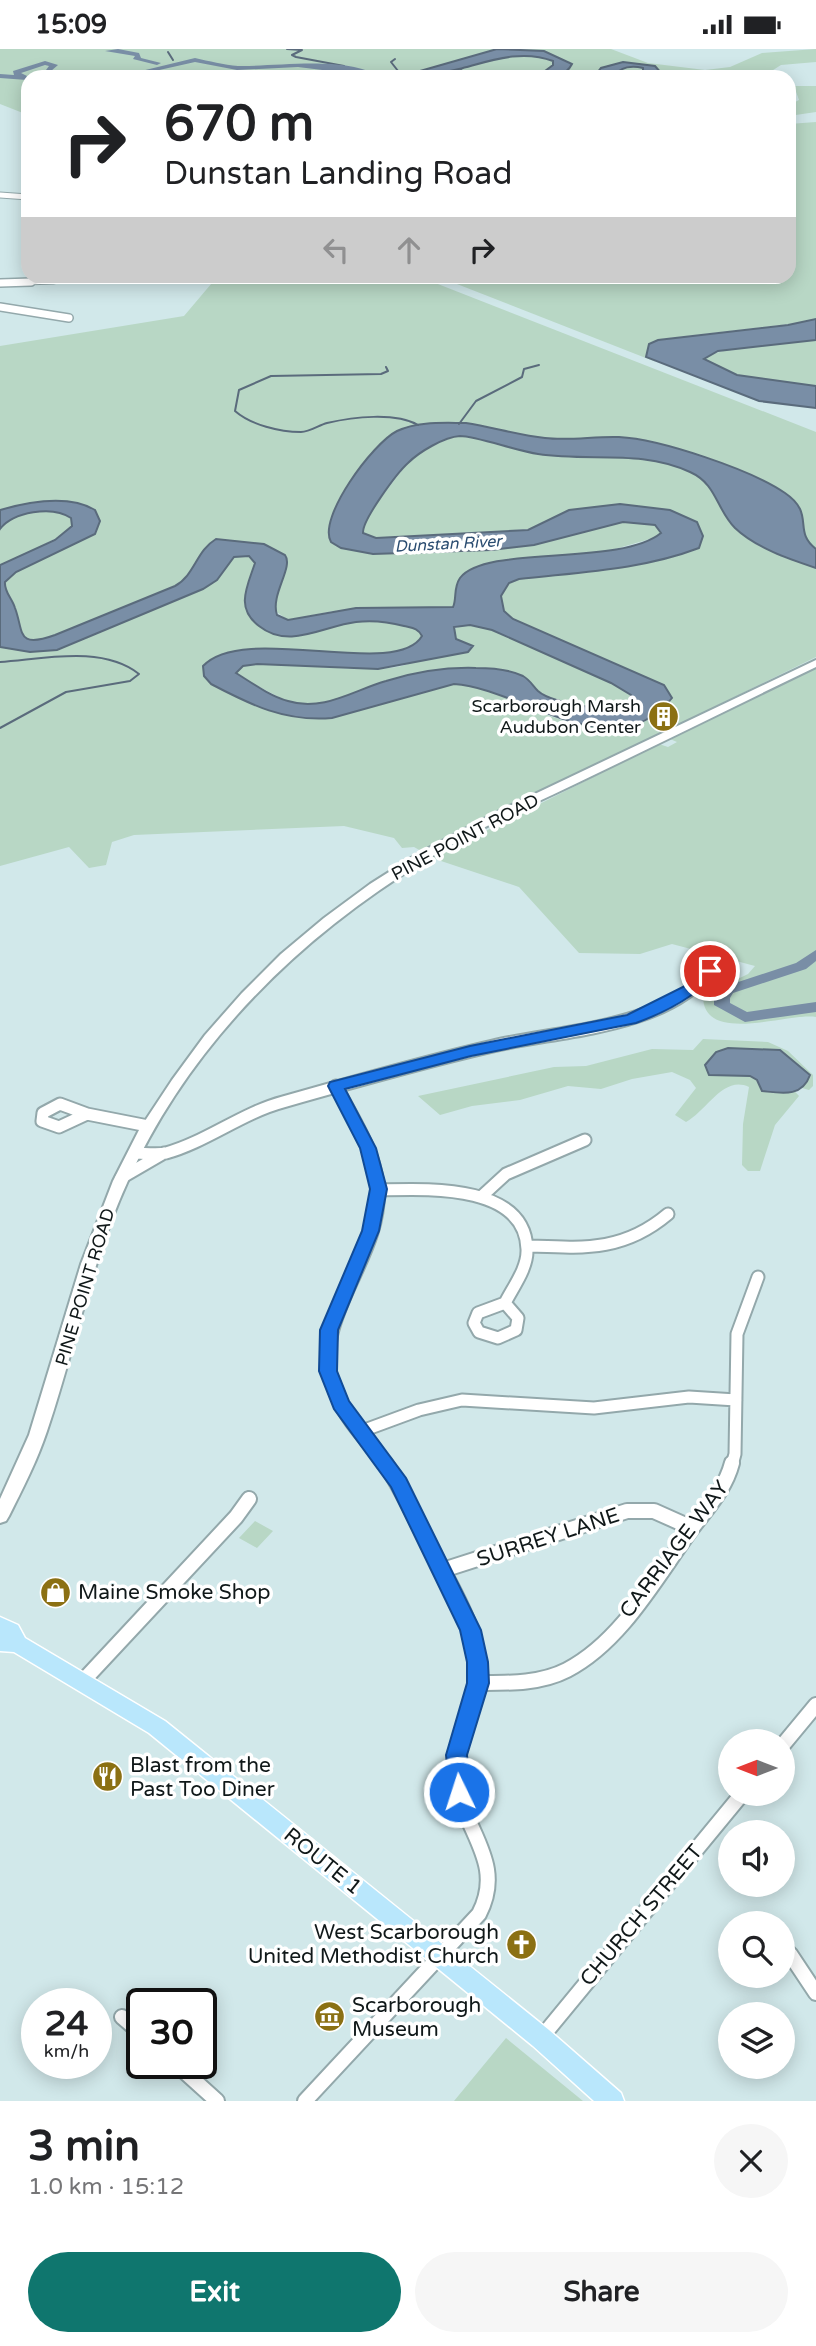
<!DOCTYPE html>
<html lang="en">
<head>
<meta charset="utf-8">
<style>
  :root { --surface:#fff; --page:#f6f6f6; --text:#202124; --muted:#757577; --accent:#0f766e }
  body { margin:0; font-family:"Varela Round",sans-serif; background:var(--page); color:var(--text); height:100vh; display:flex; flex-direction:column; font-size:26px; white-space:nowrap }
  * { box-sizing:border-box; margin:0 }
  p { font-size:23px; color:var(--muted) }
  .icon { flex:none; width:38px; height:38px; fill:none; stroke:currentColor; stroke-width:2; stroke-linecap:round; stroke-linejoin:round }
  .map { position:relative; height:2052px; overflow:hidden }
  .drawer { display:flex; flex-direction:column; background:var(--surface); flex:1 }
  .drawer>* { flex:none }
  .hud { position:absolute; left:21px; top:21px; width:775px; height:214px; border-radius:21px; box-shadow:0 4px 18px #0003; background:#fff; color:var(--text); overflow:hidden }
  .needle { width:46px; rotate:270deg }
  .tools { position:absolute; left:718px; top:1680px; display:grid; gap:14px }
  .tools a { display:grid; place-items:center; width:77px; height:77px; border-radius:50%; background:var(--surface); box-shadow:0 4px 18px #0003; font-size:35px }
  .speed { position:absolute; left:21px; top:1939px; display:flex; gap:14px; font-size:35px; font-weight:700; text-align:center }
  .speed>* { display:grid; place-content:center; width:91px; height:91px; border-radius:50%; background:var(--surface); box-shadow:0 4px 18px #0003; line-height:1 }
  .speed small { font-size:18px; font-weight:400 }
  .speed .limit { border:4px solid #111; border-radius:10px; background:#fff; color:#111 }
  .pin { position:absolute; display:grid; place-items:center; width:60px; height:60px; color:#fff; margin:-30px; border:4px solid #fff; border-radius:50%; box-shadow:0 2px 7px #0007 }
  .me { position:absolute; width:77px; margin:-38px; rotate:356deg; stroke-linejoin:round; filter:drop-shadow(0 0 5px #0008) }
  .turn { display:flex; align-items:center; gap:24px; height:147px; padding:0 28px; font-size:32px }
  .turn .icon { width:91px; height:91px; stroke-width:2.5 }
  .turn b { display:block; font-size:49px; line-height:60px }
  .lanes { display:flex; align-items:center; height:66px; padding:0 28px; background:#0003; justify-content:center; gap:35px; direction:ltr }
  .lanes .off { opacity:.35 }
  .round { display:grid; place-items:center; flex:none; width:74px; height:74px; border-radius:37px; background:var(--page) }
  .headline { display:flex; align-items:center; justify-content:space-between; height:119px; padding:0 28px }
  h1 { font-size:42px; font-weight:700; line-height:52px }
  .action { display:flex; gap:14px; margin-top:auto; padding:14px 28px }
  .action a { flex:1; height:80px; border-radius:42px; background:var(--accent); color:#fff; font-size:28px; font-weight:700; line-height:80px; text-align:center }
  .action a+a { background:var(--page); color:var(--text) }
  .status { display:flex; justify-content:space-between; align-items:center; height:49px; padding:0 35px; background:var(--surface); direction:ltr }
  .status svg { height:19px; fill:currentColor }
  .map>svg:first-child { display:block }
  .green { fill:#b8d7c5 }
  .water { fill:#798ea6; stroke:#5a6b7c; stroke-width:2; fill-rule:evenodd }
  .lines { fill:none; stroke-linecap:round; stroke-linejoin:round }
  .stream { stroke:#5a6b7c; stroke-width:2 }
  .river { fill:#798ea6; fill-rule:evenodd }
  .minor-far3-casing { stroke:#93a8ab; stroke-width:7 }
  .minor-far2-casing { stroke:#93a8ab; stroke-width:10 }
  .minor-far1-casing { stroke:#93a8ab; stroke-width:15 }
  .minor-casing { stroke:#93a8ab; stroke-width:18 }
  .secondary-casing { stroke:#93a8ab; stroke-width:4 }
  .primary-casing { stroke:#fff; stroke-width:3 }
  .minor-far3 { stroke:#fff; stroke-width:5 }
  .minor-far2 { stroke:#fff; stroke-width:7 }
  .minor-far1 { stroke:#fff; stroke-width:11 }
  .minor { stroke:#fff; stroke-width:14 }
  .secondary { fill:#fff; fill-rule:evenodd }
  .primary { fill:#b9e7fc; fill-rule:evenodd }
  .route { fill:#1a73e8; stroke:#114b97; stroke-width:2 }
  .labels { text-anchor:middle; stroke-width:7; stroke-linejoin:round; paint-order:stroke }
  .far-water-label { font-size:16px; font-style:italic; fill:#2a4c70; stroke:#fff }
  .poi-label { font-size:18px; fill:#101819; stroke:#fff; text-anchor:end }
  .street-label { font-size:18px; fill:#101819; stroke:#fff }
  .near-street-label { font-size:21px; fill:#101819; stroke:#fff }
  .near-poi-label { font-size:21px; fill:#101819; stroke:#fff; text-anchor:start }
</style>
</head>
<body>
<div class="status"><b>15:09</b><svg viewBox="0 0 49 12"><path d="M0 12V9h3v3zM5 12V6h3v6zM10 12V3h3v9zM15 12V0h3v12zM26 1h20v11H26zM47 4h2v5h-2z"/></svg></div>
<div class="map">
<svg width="816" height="2052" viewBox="0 0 816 2052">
  <rect width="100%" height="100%" fill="#d1e8ea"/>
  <!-- green -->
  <path class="green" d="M0,0H611L648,14L705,21L730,18L762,4L816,0V13L781,16L762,28H28V66L0,55Z
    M794,37H816V63L789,67V56L799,51Z
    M816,73V272L662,290L648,308L656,313L439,228H789V75Z
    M217,228H420L816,383V501L731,421L540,392L461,375L345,444L337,457L382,505L552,491L616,468L656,475L667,485L598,505L541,511L459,560L333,562L288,571L274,561L280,529L235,492L220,491L185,532L177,537L44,590H28L18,585L4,542L6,529L28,516L93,464L0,463V297L184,267Z
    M816,290V339L737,326L703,312L702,308L730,300Z
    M452,387C482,387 514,402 546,406C598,412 662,395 707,432C724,446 730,474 747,489C765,504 794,510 816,518V608L421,802L414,798L402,799L394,789L344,777L134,786L112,793L106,816L89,819L69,798L0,817V597L60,598L239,503L255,509V572L385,573L435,582L398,604L221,607L268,661L458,633C507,640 548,677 599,677C618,677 640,666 658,662L552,590L502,564L497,545L510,530L639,514L686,468L410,489H379L361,485L364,471L412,408Z
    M58,462L71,464L75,480L0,517V474L28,464Z
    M468,575L492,580L632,639V657L609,662L554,651L461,619L406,627L327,655L294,656L235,625L236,618C289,610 343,625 397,618C430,613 438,581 468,575Z
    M816,619V968C789,963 703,997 703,947L748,925L755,917L672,895L640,905L579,904L519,838L432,809L659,695L668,698L677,693L670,690Z
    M703,990L768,993L788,1002L813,1026V1037L809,1041L788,1035L799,1047L775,1076L760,1122H748L742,1116L743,1075L749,1038C723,1026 707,1062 686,1073L675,1066L696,1039L690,1031L672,1023L632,1030L601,1040L568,1037L520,1051L472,1057L440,1066L418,1047L554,1018L586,1017L652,1000L693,1001Z
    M255,1472L273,1482L257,1499L239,1489Z
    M506,1989L583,2052H454Z"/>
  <!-- water -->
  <path class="water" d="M497,0L544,2L572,15C565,29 550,28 537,28L553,16V12C521,0 490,12 459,20C439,25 419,28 399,28Z
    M623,13L655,17L662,25L661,28H643V19C631,16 620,18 612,28H594L601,19Z
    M816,270V291L718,302L704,310L737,326L816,337V359L759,352L646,308L649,295L658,291L788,276Z
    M466,374C492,378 518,386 545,389C569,392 595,387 619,388C660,390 752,421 785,444C816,465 792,482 816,500V519C789,510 756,499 735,479C716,460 717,435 690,423C641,400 589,413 538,405C517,402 476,387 460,387C444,388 419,403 408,414C397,424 362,471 363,484L376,489L528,481L569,461L620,455L670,461L697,473L703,487L699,499C641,521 580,523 519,530L509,534L501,547L504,562L513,570L664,636L672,649C614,722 521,639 454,635L332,669C285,673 251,656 211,635L204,627L203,617C244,573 396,631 422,587C418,579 412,579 404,577C389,573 372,571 356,573C323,577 289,601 259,577C235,559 247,538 255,514L249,507L234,508L217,531L203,540L57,601L30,603L0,598V516L55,491L72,477L71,469C52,456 13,463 0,480V461C28,453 68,445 95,461L100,472L95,485L16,523L5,533C4,543 12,549 15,559C24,583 16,600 55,586L175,537C195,526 196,502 216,490L264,495L285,506C294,518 270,546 277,566L288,571L356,559L453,558C457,550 453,539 460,529C486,495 619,518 661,484L655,476L623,473L534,496L491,501L373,505L341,499L331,493C317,469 373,394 397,382C418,372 443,374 466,374ZM470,576L492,581L611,634L631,646L630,653C617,666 552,655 538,642C533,637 530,631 523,627C509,620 492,619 476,619C446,618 415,623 386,632C354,641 323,663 288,652C270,647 252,634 236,624L243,617L257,615L378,620L468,603L473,597L456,590L454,578Z
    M728,999L780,1001L810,1026C802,1049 781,1044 762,1042L757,1031L750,1027L709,1026L705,1016L716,1003Z"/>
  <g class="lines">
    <!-- stream -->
    <path class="stream" d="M287,0L302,1L292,6L296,8L344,17V20
      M168,3L173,11
      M395,10L391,13L402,27
      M461,21L469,28
      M789,87V92
      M386,318L388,322L381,325L271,327L239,341L235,362C251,376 280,383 301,383C310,383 319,376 327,374C353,368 395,363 418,376
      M459,375L476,352L522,328L524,320L539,316
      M0,613C44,610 102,596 139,625L130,632L66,643L0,679"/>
    <!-- river -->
    <path class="river" d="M118,0L139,4L141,9L161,14L157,16L133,10L135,7L105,2Z
      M195,9C209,12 224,16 238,17C275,18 348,6 379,28L298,18L237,21L195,13L146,24L156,28H144L133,24Z
      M45,12L58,16L51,22L75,28L43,25L49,17L45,16L21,24L27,27V31L0,29V25L14,26L13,22Z
      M816,901V912L806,920L733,944L730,949V954L747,963L816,953V963L745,973L714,956V948L723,938L796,914Z"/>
    <defs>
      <path id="minor-far3" d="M0,146L28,148
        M0,234L53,232L71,228"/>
      <path id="minor-far2" d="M0,234L31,233
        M0,258L69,269"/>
      <path id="minor-far1" d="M336,1037C352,1068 374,1100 378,1136C385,1211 305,1270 336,1346C346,1373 369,1394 386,1416
        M60,1055L87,1065L59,1078L42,1072L43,1064Z
        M87,1065L148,1077
        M134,1104C144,1104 156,1106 166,1104C206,1093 242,1064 283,1053C353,1033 423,1013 493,997C561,981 663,980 710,922
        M121,1129L164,1104
        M379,1141C425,1140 525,1134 527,1200C528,1219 513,1238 505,1254
        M482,1147L506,1125L585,1091
        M528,1197C583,1199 623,1203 668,1165
        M505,1254L518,1269L516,1281L498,1289L479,1283L474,1274L478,1264Z
        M362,1382L419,1361L462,1351L594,1359L689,1348L736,1351
        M732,1416L735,1405L737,1285L758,1228"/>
      <path id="minor" d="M443,1521L627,1462H654L692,1479
        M83,1632L236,1468L249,1450
        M478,1634C507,1634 540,1635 567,1621C621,1593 656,1529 690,1482C706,1460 725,1441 732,1414
        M782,1697L816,1656
        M790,1905L816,1944
        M122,1968L142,1985
        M541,1989L742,1745
        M175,2014L217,2052
        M305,2052L479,1865C506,1813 463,1782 457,1733C452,1698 472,1668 476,1634C483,1582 450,1538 428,1494C414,1467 402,1440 385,1414"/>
      <path id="secondary" d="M816,611V618C743,653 671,689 598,724C541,752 481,777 426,811C299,888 188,997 127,1134C91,1213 75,1300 47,1382C37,1412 23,1439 9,1467L6,1472L0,1474V1450L29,1386L81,1215L113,1132L139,1081L172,1031L205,986L242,944L281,905L324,869L370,835L419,804L499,762Z"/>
      <path id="primary" d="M0,1568L18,1576L25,1589L165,1672L549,1981L621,2044L624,2052H594L533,1997L149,1684L14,1603L0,1602Z"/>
    </defs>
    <!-- minor-far3 casing -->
    <use href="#minor-far3" class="minor-far3-casing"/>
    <!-- minor-far2 casing -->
    <use href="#minor-far2" class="minor-far2-casing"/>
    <!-- minor-far1 casing -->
    <use href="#minor-far1" class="minor-far1-casing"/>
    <!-- minor casing -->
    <use href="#minor" class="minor-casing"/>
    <!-- secondary casing -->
    <use href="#secondary" class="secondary-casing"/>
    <!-- primary casing -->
    <use href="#primary" class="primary-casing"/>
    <!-- minor-far3 -->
    <use href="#minor-far3" class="minor-far3"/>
    <!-- minor-far2 -->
    <use href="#minor-far2" class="minor-far2"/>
    <!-- minor-far1 -->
    <use href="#minor-far1" class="minor-far1"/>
    <!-- minor -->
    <use href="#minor" class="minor"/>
    <!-- secondary -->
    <use href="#secondary" class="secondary"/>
    <!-- primary -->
    <use href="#primary" class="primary"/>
  </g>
  <!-- route -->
  <path class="route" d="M710,917L717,922C698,947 666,963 636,974L471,1007L345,1040L376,1099L387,1140L379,1182L338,1281L337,1322L349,1352L406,1429L481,1581L488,1613L489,1634L467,1706L470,1743L467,1750L459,1753L451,1750L446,1706L467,1634V1613L460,1581L391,1438L334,1360L319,1322L320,1281L362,1182L370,1140L360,1099L328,1037L330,1033L470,997L627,966L691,934L704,919Z"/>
  <!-- icons -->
  <defs>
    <symbol id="building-disc" viewBox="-11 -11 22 22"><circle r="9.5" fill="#8b7013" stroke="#fff"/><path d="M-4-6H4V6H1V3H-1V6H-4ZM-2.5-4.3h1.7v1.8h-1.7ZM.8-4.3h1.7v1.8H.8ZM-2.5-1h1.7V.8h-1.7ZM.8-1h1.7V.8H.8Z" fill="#fff"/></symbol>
    <symbol id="shop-disc" viewBox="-11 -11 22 22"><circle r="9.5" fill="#8b7013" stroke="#fff"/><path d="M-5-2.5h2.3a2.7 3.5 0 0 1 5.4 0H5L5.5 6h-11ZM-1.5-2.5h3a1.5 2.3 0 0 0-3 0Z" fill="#fff"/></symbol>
    <symbol id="restaurant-disc" viewBox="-11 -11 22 22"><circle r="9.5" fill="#8b7013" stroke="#fff"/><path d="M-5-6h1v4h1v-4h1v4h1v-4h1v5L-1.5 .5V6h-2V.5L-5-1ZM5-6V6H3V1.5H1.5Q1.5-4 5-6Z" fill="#fff"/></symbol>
    <symbol id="church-disc" viewBox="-11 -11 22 22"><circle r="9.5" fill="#8b7013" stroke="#fff"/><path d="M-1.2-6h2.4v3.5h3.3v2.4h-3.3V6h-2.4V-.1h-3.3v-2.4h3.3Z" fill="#fff"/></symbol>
    <symbol id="museum-disc" viewBox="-11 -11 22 22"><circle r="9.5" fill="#8b7013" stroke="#fff"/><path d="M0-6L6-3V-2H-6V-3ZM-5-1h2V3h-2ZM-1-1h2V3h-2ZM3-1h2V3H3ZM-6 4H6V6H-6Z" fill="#fff"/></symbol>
  </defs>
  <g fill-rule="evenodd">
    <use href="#building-disc" x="646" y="650" width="35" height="35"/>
    <use href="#shop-disc" x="38" y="1526" width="35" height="35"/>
    <use href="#restaurant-disc" x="90" y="1710" width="35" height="35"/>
    <use href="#church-disc" x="504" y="1878" width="35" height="35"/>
    <use href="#museum-disc" x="312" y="1950" width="35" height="35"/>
  </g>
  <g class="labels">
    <!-- far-water labels -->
    <g class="far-water-label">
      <text transform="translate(448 494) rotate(-3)" y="6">Dunstan River</text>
    </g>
    <!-- poi labels -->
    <g class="poi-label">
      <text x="641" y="663">Scarborough Marsh<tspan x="641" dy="21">Audubon Center</tspan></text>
    </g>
    <!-- street labels -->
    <g class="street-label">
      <text transform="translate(465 788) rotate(-28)" y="6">PINE POINT ROAD</text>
      <text transform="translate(85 1238) rotate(-73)" y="6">PINE POINT ROAD</text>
    </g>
    <!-- near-street labels -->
    <g class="near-street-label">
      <text transform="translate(548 1488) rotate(-18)" y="7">SURREY LANE</text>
      <text transform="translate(674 1500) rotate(-53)" y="7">CARRIAGE WAY</text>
      <text transform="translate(323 1812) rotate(39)" y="7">ROUTE 1</text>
      <text transform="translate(641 1866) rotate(-50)" y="7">CHURCH STREET</text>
    </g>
    <!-- near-poi labels -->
    <g class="near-poi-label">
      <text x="78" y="1550">Maine Smoke Shop</text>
      <text x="130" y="1723">Blast from the<tspan x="130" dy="24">Past Too Diner</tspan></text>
      <text x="499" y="1890" text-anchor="end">West Scarborough<tspan x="499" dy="24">United Methodist Church</tspan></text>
      <text x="352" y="1963">Scarborough<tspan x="352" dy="24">Museum</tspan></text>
    </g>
  </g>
</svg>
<div class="tools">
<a><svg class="needle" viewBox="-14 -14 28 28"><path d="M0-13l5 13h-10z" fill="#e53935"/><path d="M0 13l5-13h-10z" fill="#757577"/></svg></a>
<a><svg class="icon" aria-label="sound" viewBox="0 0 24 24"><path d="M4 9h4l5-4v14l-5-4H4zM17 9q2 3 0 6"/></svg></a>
<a><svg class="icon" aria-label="search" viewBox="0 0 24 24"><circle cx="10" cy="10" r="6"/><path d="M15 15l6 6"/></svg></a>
<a><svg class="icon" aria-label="layers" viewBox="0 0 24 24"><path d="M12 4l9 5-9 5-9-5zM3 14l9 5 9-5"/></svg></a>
</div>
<div class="speed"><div>24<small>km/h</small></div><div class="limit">30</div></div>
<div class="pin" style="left:710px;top:922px;background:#d93025"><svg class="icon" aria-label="arrive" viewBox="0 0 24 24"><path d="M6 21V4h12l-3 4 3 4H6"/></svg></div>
<svg class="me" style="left:459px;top:1743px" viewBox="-20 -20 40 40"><circle r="17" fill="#1a73e8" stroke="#fff" stroke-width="3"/><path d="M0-11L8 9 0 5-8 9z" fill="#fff"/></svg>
<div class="hud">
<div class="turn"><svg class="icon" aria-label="right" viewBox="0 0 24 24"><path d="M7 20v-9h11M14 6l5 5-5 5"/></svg><div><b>670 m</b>Dunstan Landing Road</div></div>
<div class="lanes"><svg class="icon off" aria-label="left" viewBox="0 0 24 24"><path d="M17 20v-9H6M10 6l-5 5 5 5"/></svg><svg class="icon off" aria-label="ahead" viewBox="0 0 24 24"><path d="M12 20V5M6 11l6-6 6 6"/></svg><svg class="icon" aria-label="right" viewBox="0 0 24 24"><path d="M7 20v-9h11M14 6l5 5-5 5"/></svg></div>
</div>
</div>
<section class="drawer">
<div class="headline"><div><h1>3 min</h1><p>1.0 km · 15:12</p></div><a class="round"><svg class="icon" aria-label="close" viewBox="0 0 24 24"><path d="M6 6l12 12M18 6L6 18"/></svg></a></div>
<div class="action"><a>Exit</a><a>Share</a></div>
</section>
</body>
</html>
